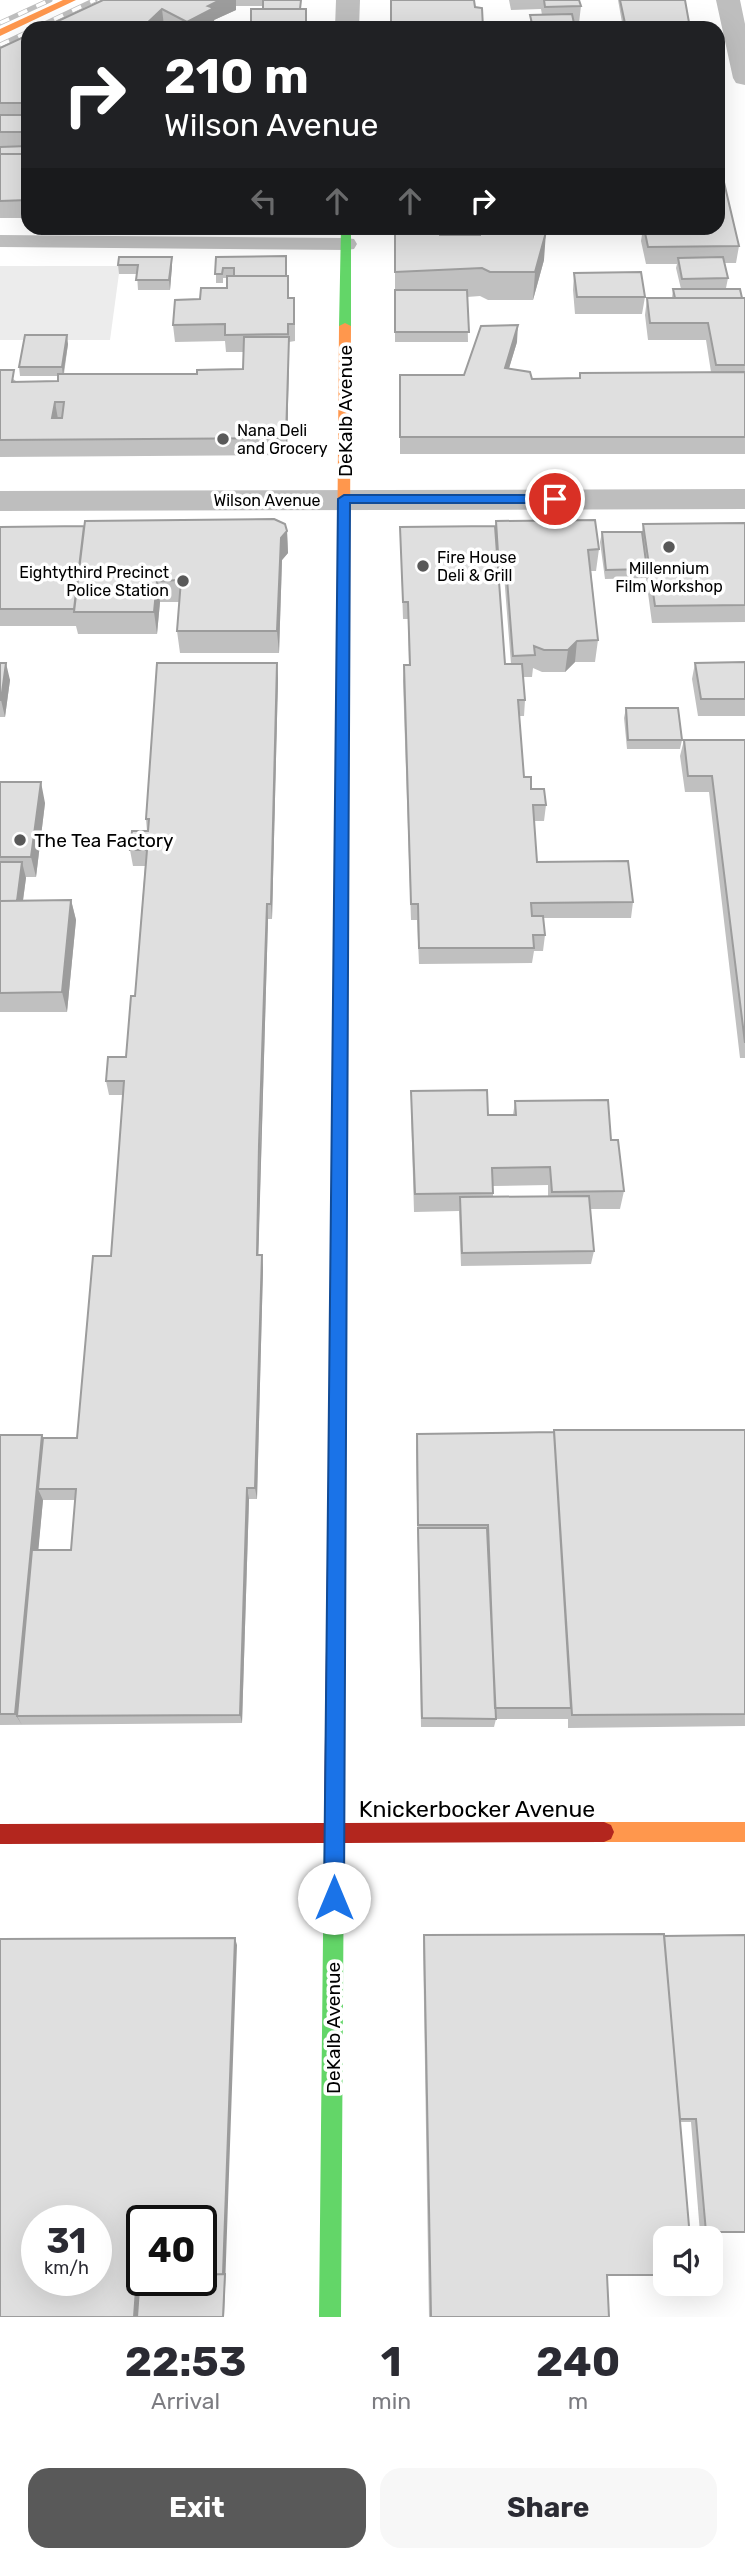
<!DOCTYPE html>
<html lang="en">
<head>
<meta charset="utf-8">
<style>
  :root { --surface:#fff; --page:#f7f7f7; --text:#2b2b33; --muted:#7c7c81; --accent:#595959 }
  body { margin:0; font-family:Rubik,sans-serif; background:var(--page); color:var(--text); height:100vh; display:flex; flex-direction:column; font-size:26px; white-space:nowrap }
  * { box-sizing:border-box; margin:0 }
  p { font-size:23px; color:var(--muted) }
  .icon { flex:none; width:38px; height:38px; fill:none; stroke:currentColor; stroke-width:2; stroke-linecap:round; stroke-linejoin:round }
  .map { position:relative; height:2317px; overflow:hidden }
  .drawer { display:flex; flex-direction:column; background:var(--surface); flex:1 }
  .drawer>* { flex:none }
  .guide { position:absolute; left:21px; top:21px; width:704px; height:214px; border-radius:21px; box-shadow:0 7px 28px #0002; background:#202124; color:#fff; overflow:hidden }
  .tools { position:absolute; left:653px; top:2226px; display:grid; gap:14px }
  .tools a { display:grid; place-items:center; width:70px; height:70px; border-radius:14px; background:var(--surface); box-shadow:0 7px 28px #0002; font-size:35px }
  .speed { position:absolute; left:21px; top:2205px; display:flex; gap:14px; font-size:35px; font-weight:700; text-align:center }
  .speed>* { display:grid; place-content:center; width:91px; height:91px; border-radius:50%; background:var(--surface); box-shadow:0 7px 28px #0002; line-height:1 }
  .speed small { font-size:18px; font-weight:400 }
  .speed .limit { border:4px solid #111; border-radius:10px; background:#fff; color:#111 }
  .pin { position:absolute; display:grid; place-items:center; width:60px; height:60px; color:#fff; margin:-30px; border:4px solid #fff; border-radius:50%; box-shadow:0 2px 7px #0007 }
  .me { position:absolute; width:77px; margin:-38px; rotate:0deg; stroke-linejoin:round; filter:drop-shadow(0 0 5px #0008) }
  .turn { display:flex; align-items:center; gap:24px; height:147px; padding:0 28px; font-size:32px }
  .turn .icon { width:91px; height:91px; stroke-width:2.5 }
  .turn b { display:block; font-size:49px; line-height:60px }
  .lanes { display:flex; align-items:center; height:66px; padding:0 28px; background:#0003; justify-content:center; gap:35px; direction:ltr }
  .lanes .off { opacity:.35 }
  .eta { display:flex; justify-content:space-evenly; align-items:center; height:119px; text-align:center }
  .eta b { font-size:42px; font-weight:700; line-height:49px }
  .cta { display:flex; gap:14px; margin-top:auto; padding:14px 28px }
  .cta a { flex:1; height:80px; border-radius:21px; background:var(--accent); color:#fff; font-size:28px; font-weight:700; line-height:80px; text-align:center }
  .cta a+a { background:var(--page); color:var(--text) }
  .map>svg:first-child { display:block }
  .green { fill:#ececec }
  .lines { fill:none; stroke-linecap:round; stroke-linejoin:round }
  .lane { fill:#bebebe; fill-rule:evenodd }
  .street { fill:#bebebe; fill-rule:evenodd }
  .fast { fill:#63d668; fill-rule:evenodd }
  .slow { fill:#ff974d; fill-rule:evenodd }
  .jam { fill:#b3261e; fill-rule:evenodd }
  .rail-casing { stroke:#bebebe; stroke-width:5 }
  .rail { stroke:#fff; stroke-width:3.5; stroke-dasharray:10; stroke-linecap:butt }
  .wall { fill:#c0c0c0; fill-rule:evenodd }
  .shaded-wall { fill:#9c9c9c }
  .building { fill:#dfdfdf; stroke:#9c9c9c; stroke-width:2; fill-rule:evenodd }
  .route { fill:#1a73e8; stroke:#114b97; stroke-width:2 }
  .poi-dot { fill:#595959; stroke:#fff; stroke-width:2.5 }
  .labels { text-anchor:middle; stroke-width:7; stroke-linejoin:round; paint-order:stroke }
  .far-poi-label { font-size:16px; fill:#000; stroke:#fff; text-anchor:start }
  .far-street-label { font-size:16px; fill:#000; stroke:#fff }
  .street-label { font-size:19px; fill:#000; stroke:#fff }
  .poi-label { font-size:19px; fill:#000; stroke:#fff; text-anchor:start }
  .near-street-label { font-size:23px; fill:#000; stroke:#fff }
</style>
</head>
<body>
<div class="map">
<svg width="745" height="2317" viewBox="0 0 745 2317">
  <rect width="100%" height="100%" fill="#fff"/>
  <!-- green -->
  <path class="green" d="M0,266H120L110,340H0Z"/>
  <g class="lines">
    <!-- lane -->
    <path class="lane" d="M0,235L346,238L354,239L357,244L354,249L346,250L0,247Z"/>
    <!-- street -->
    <path class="street" d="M336,0H360L359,28H335Z
      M716,0H740L745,24V85L736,83L733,78Z
      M745,489V509L0,511V491Z"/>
    <!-- fast -->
    <path class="fast" d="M341,228H351V326L345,329L339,326Z
      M341,925L348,931L346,1308L344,1313L338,1315L332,1313L330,1308L334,931Z
      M334,1833L341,1836L344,1843L341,2317H319L324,1843L327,1836Z"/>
    <!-- slow -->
    <path class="slow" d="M63,0H76L0,36V29Z
      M345,323L351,326L348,931L341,937L334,931L339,326Z
      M604,1822H745V1842H604L597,1839L594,1832L597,1825Z"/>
    <!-- jam -->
    <path class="jam" d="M338,1301L344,1303L346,1308L344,1823L604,1822L611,1825L614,1832L611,1839L604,1842L344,1843L341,1850L334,1853L327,1850L324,1843L0,1844V1824L324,1823L330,1308L332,1303Z"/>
    <defs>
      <path id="rail" d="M0,23L50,0
        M36,28L95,0
        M0,45L28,32"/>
    </defs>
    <!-- rail casing -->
    <use href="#rail" class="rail-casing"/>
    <!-- rail -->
    <use href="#rail" class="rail"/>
  </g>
  <!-- wall -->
  <path class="wall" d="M103,0H301V9H306L307,28H251L263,6H236V10L214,20L215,25L210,28H168Z
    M509,0H579L581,6L579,23H574L575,28H531L530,15H542L541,9L511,10Z
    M618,0H685L690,28H623Z
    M28,35V218H0V48Z
    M395,228H487V232L544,260L533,300H488L480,296L467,297L468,342H395Z
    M643,228L739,246L736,263H725L728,278L726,288L681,289L676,268L677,264H646L641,241Z
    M172,257V266L170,290H138L137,274H119L118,265Z
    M216,257L286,276L289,298L295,316V341L289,342L287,455L0,457V370L16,381H58V376H20L19,367L68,344L64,374H197L243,369V352H226L225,341L175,342L173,325L200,299L227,288V278H223V283H216Z
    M574,273L645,297L642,314H575L573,290Z
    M673,289L742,298L745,300V454H400V375H464L517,342L509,368L532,379L579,378L580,373L711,372L706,340H648L645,315L647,298H672Z
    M496,521L599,549L596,571H591L598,640L595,662H575L565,672H542L533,668L532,677H523L525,700L524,716H519L524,777L531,789L546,805L544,821H534L537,862L633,902L631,918H543L545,935L543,951H534L532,963L419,964L417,920H411L403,681L404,665H409L408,619H403L400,527L495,526ZM499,575H504L511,664H505Z
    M745,523V622L652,623L646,578L605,579L600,542L602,532H642L643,524Z
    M0,527L287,531L288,553L282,560L279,653H180L177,631L179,602H160L157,634H78L76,626H0Z
    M745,662V716H698L692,679L695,663Z
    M0,663L10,680L5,717H0Z
    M277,663L278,679L272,919H268L261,1159L258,1255H262L263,1268L257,1499H249L242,1723L0,1725V1435H42L43,1438H77L111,1256L123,1095H109L106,1081L126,1057L135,996L145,866H133L130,850L147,831L146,819ZM43,1500H75L71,1550H38Z
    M626,708L682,740L680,749H627L624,718Z
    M684,740H745V1058H740L709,792H685L680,756Z
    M0,782L45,803L36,877H26L23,901L71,900L76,920L67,1012H0Z
    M411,1091L488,1115H513L515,1101L611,1140L624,1191L620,1209H590L594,1251L591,1264L461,1266L459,1211L414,1212L411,1110ZM548,1185V1196L493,1197V1186Z
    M745,1430V1726L568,1728V1719H496L494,1727H421L416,1449L417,1434Z
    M424,1935H745V2233H700L691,2122H680L607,2275L609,2317H429L423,1942Z"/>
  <!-- shaded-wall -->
  <path class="shaded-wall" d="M220,0H236V10L214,20L215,25L210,28H187V22L208,6Z
    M162,9L164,26L162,28H142Z
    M546,232L544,260L533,300L535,272Z
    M172,257V266L170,290L169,280Z
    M288,324L289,354L287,455L286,438Z
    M518,325L517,342L504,385L505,368Z
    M67,335L68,344L63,376L62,367Z
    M55,402L58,419L52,418Z
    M287,531L288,553L282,560L279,653L277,631L281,538Z
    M157,581L160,602L157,634L154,612Z
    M577,641L575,662L565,672L568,650Z
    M6,663L10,680L5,717L1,700Z
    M277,663L278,679L272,919L271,904Z
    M41,782L45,803L36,877L31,857Z
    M22,862L26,878L20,921L16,905Z
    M71,900L76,920L67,1012L62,992Z
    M267,904L268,919L258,1268L257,1255Z
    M262,1255L263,1268L257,1499L255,1488Z
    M42,1435L48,1450L38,1489L43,1500L23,1716H17L22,1725L15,1714Z
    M247,1488L249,1499L242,1723L240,1715Z
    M235,1938L237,1945L224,2317H223V2274Z
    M137,2275H142L140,2317H134Z"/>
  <!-- building -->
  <path class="building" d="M103,0H220L208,6L214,8L187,22L162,9L142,28H43Z
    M263,0H301L300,9H263Z
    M391,0H474L475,7L482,8L483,28H391Z
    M544,0H579L581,6L545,7Z
    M620,0H685L690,28H626Z
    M251,9H306V28H251Z
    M572,14L575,28H533L530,15Z
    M28,35V103H0V48Z
    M0,115H28V132H0Z
    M28,146V154H0V147Z
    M718,153L723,179L718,178Z
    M0,154H28V200L0,201Z
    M718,178H723L739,246L648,247L644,228H718Z
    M395,230H462V235H440L439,232L395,231V250Z
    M395,231L439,232L440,235H480V232H546L535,272H490L482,268L395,272Z
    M286,256V276H234V268H223L222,274H215L216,257Z
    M119,257H172L169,280H136L138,265H118Z
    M723,257L728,278L682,279L678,258Z
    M641,272L645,297H577L574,273Z
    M227,276H288V298H294V324H288V334L225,335V324L173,325L175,300L200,299L201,288H227Z
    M673,289H740L742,298H675Z
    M395,290H467L469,332H395Z
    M647,298H745V365H716L708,323H650Z
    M518,325L505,368L530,372L532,379L580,378V373L745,372V437H400V375H464L481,326Z
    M25,335H67L62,367H19Z
    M244,337H289L286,438L0,440V370H14L12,382L58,381V374H197V370L243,369ZM55,402H64L62,418H52Z
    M274,519L285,524L287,531L281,538L277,631H177L181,580L157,581L154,612H74L85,521Z
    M595,520L599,549L588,550L598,640L577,641L568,650H544L534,646L535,655L513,656L505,553H498L496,521Z
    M745,523V605L655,606L643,524Z
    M84,526L74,609H0V527Z
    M495,526L505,664H522L525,700H518L524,777H531V789H544L546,805H533L537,862L628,861L633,902L531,903L532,916H543L545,935H533L534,948H419L418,904H411L404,665H410L408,602H403L400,527Z
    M602,532H642L647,569L606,570Z
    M745,662V699H701L695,663Z
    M0,663H6L1,700H0Z
    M157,663H277L271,904H267L259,1145L257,1255H262L255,1488H247L240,1715L17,1716L32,1550H71L76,1489H38L43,1438H77L93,1256H111L124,1081H106L108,1057H126L131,996H135L147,850H130L132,831H148L149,819H146Z
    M626,708H678L682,740H628Z
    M684,740H745V1043L712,776H688Z
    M0,782H41L31,857H0Z
    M0,862H22L17,901H0Z
    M71,900L62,992L0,993V901Z
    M487,1090L488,1115H516L515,1101L608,1100L611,1140H618L624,1191L552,1192L550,1167L492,1168L493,1193L415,1194L411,1091Z
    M589,1196L594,1251L462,1253L460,1197Z
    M554,1430H745V1714L572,1715Z
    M554,1432L571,1708H495L488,1525H418L417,1434Z
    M0,1435H42L15,1714H0Z
    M418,1528H487L496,1719L422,1718Z
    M664,1934L690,2238H665V2275H607L609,2317H431L424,1935Z
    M745,1935V2232H706L696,2119H680L664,1936Z
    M235,1938L223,2274L201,2275V2221H142V2275H137L134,2317H0V1939ZM37,2221H96V2280H37Z
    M225,2274L223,2317H137L140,2275H142V2280H201V2275Z"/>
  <!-- route -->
  <path class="route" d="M344,495H555L561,499L555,503H350L344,1898L341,1905L334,1908L326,1905L324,1898L338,499Z"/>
  <!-- markers -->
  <g class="poi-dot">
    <circle cx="223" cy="439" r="7"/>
    <circle cx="669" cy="547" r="7"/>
    <circle cx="423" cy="566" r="7"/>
    <circle cx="183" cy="581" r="7"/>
    <circle cx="20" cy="840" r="7"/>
  </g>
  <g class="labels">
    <!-- far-poi labels -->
    <g class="far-poi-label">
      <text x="237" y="436">Nana Deli<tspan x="237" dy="18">and Grocery</tspan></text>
      <text x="437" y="563">Fire House<tspan x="437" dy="18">Deli &amp; Grill</tspan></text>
      <text x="669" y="574" text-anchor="middle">Millennium<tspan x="669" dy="18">Film Workshop</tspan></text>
      <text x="169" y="578" text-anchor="end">Eightythird Precinct<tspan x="169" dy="18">Police Station</tspan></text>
    </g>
    <!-- far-street labels -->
    <g class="far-street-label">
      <text x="267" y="506">Wilson Avenue</text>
    </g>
    <!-- street labels -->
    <g class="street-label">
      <text transform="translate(345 411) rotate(-90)" y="7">DeKalb Avenue</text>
      <text transform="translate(333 2028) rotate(-90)" y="7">DeKalb Avenue</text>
    </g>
    <!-- poi labels -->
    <g class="poi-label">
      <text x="34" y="847">The Tea Factory</text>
    </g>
    <!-- near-street labels -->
    <g class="near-street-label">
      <text x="477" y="1817">Knickerbocker Avenue</text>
    </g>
  </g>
</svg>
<div class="tools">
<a><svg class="icon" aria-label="sound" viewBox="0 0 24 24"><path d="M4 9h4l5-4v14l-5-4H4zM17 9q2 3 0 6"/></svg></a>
</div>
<div class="speed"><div>31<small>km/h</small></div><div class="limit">40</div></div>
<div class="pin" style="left:555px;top:499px;background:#d93025"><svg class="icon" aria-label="arrive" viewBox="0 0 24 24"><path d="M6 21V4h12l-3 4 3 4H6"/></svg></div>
<svg class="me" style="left:334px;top:1898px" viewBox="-20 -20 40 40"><circle r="19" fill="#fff"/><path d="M0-13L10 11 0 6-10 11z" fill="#1a73e8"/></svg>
<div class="guide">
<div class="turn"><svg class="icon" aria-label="right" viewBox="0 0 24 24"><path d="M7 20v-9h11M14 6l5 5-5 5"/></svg><div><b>210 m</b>Wilson Avenue</div></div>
<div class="lanes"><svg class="icon off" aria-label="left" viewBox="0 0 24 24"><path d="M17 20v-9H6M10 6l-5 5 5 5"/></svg><svg class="icon off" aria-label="ahead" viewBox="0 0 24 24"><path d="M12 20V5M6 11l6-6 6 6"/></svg><svg class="icon off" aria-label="ahead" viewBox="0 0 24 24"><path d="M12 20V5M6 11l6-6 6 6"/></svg><svg class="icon" aria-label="right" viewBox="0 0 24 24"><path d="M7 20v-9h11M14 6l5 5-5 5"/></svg></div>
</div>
</div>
<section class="drawer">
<div class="eta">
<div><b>22:53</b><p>Arrival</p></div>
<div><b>1</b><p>min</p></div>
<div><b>240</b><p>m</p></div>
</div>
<div class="cta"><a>Exit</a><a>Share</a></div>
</section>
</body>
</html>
